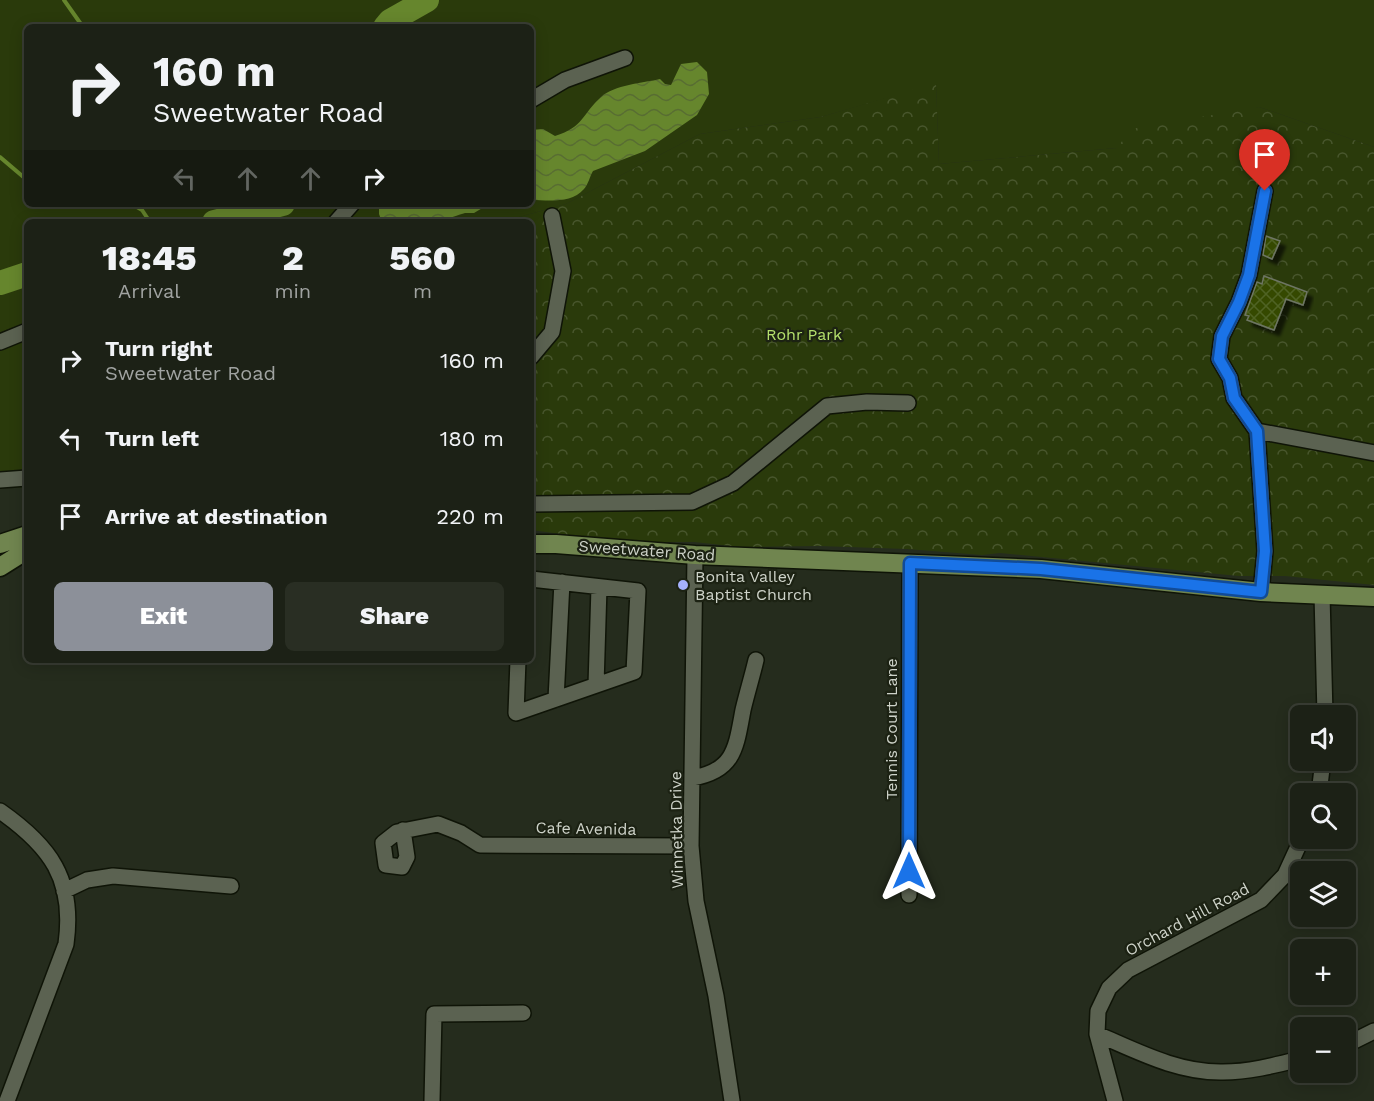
<!DOCTYPE html>
<html lang="en">
<head>
<meta charset="utf-8">
<style>
  :root { --surface:#1c2116; --page:#292e23; --text:#f1f3f6; --muted:#a0a3a1; --line:#3a3e35; --accent:#8c9099 }
  body { margin:0; font-family:"Work Sans",sans-serif; background:var(--page); color:var(--text); height:100vh; display:flex; flex-direction:column; font-size:22px; white-space:nowrap }
  * { box-sizing:border-box; margin:0 }
  p { font-size:20px; color:var(--muted) }
  .icon { flex:none; width:33px; height:33px; fill:none; stroke:currentColor; stroke-width:2; stroke-linecap:round; stroke-linejoin:round }
  .map { position:relative; flex:1; overflow:hidden }
  .drawer { position:absolute; left:24px; top:219px; width:510px; height:444px; display:flex; flex-direction:column; background:var(--surface); border-radius:9px; box-shadow:0 3px 15px #0003,0 0 0 2px var(--line) }
  .drawer>* { flex:none }
  .banner { position:absolute; left:24px; top:24px; width:510px; height:183px; border-radius:9px; box-shadow:0 3px 15px #0003,0 0 0 2px var(--line); background:#1c2116; color:var(--text); overflow:hidden }
  .tools { position:absolute; left:1290px; top:705px; display:grid; gap:12px }
  .tools a { display:grid; place-items:center; width:66px; height:66px; border-radius:9px; background:var(--surface); box-shadow:0 3px 15px #0003,0 0 0 2px var(--line); font-size:30px }
  .pin { position:absolute; display:grid; place-items:center; width:51px; height:51px; color:#fff; margin:-62px -26px; border-radius:50% 50% 50% 0; rotate:-45deg; box-shadow:0 0 6px #0007 }
  .pin .icon { rotate:45deg }
  .me { position:absolute; width:66px; margin:-33px; rotate:0deg; stroke-linejoin:round; filter:drop-shadow(0 0 4px #0008) }
  .turn { display:flex; align-items:center; gap:21px; height:126px; padding:0 30px; font-size:27px }
  .turn .icon { width:78px; height:78px; stroke-width:2.5 }
  .turn b { display:block; font-size:42px; line-height:51px }
  .lanes { display:flex; align-items:center; height:57px; padding:0 30px; background:#0003; justify-content:center; gap:30px; direction:ltr }
  .lanes .off { opacity:.35 }
  .eta { display:flex; justify-content:space-evenly; align-items:center; height:102px; text-align:center }
  .eta b { font-size:36px; font-weight:800; line-height:42px }
  .primary-button { display:flex; gap:12px; margin-top:auto; padding:12px 30px }
  .primary-button a { flex:1; height:69px; border-radius:9px; background:var(--accent); color:#fff; font-size:24px; font-weight:800; line-height:69px; text-align:center }
  .primary-button a+a { background:var(--page); color:var(--text) }
  ul { padding:0; list-style:none }
  li { display:flex; align-items:center; gap:18px; height:78px; padding:0 30px }
  li div { flex:1 }
  li b { display:block; font-size:22px }
  li em { font-style:normal }
  .map>svg:first-child { display:block }
  .grass { fill:#2a3a0b; fill-rule:evenodd }
  .park { fill:url(#park-crowns) }
  .water { fill:url(#water-waves) }
  .lines { fill:none; stroke-linecap:round; stroke-linejoin:round }
  .stream { stroke:#66862d; stroke-width:4 }
  .river { stroke:#66862d; stroke-width:24 }
  .building { fill:url(#building-cross-hatch); stroke:#6d7563; stroke-width:1.5; filter:url(#shadow) }
  .minor-casing { stroke:#0f1407; stroke-width:18 }
  .major-casing { stroke:#0f1407; stroke-width:21 }
  .minor { stroke:#5b6251; stroke-width:15 }
  .major { stroke:#70854f; stroke-width:18 }
  .route-casing { stroke:#114b97; stroke-width:15 }
  .route { stroke:#1a73e8; stroke-width:10 }
  .poi-dot { fill:#a5b1fc; stroke:#1c2213; stroke-width:2 }
  .labels { text-anchor:middle; stroke-width:4.5; stroke-linejoin:round; paint-order:stroke }
  .park-label { font-size:16px; fill:#b4e06c; stroke:#1c2213 }
  .street-label { font-size:16px; fill:#ced3c9; stroke:#1c2213 }
  .poi-label { font-size:16px; fill:#ced3c9; stroke:#1c2213; text-anchor:start }
</style>
</head>
<body>
<div class="map">
<svg width="1374" height="1101" viewBox="0 0 1374 1101">
  <defs>
    <pattern id="park-crowns" width="20" height="18" patternUnits="userSpaceOnUse" patternTransform="scale(1.5)"><rect width="20" height="18" fill="#2a3a0b"/><path d="M2 6a3 3 0 1 1 6 0M12 15a3 3 0 1 1 6 0" fill="none" stroke="#48562d"/></pattern>
    <pattern id="water-waves" width="16" height="10" patternUnits="userSpaceOnUse" patternTransform="scale(1.5)"><rect width="16" height="10" fill="#66862d"/><path d="M0 5q4-4 8 0t8 0" fill="none" stroke="#586d32"/></pattern>
    <pattern id="building-cross-hatch" width="8" height="8" patternUnits="userSpaceOnUse" patternTransform="scale(1.5)"><rect width="8" height="8" fill="#344a00"/><path d="M0 0l8 8M0 8l8-8" fill="none" stroke="#506324"/></pattern>
    <filter id="shadow"><feDropShadow dx="5.5" dy="5.5" stdDeviation="1.5" flood-color="#0009"/></filter>
  </defs>
  <rect width="100%" height="100%" fill="#252c1d"/>
  <!-- grass -->
  <path class="grass" d="M0,0H1374V147L1259,107L1117,148L939,164L936,84L821,117L700,134L566,204L502,222H27V488L0,486ZM27,27H531V204H27Z"/>
  <!-- park -->
  <path class="park" d="M936,83L939,164L1117,148L1131,129L1259,107L1374,147V585L1285,576H1239L1000,553L982,555L907,549L819,546L741,547L694,542H655L591,538L531,530V222H502L566,204L700,134L821,117Z"/>
  <!-- water -->
  <path class="water" d="M697,62L707,72L709,94L697,115L645,151L593,171C590,176 588,185 584,189C571,204 548,200 531,200V130L543,129L555,136C584,127 582,114 601,97C614,85 643,83 660,79L665,84L671,85L681,64Z
    M379,204H489L474,213H465L437,222H382L379,214Z"/>
  <g class="lines">
    <!-- stream -->
    <path class="stream" d="M64,0L83,27
      M0,157L27,180
      M132,204L142,210L150,222
      M225,204L235,217"/>
    <!-- river -->
    <path class="river" d="M385,27L390,21L427,0
      M214,222L283,204
      M0,283L27,274"/>
  </g>
  <!-- building -->
  <path class="building" d="M1266,236L1280,241L1272,259L1263,255Z
    M1264,276L1307,292L1303,305L1286,299L1274,330L1247,320L1249,316L1245,315L1257,282L1262,284Z"/>
  <g class="lines">
    <defs>
      <path id="minor" d="M531,100L565,80L625,58
        M336,222L352,204
        M0,342L27,331
        M531,357L552,332L563,271L552,216
        M1257,431L1234,398L1230,378L1219,359L1222,336L1239,302L1249,275L1265,191
        M0,480L27,478
        M531,504L692,502L733,483L827,406L867,402L908,403
        M695,555L691,846L696,901L716,996L732,1101
        M1261,592L1265,551L1257,431L1374,453
        M1322,594L1325,716
        M518,660L516,713L634,672L638,591L531,579
        M596,685L599,587
        M556,699L562,582
        M692,778C735,771 736,747 743,710C747,693 752,677 756,660
        M1319,794L1323,760
        M0,811C50,846 75,879 66,944L7,1101
        M403,830L407,857L402,867L386,865L383,843L397,832L438,824L461,833L480,845L691,846
        M64,891L87,880L113,876L231,886
        M909,895L910,563
        M1097,1034C1137,1051 1178,1073 1223,1072C1249,1072 1276,1065 1300,1059
        M1346,1045L1374,1031
        M432,1101L434,1014L523,1013
        M1115,1101L1097,1034L1098,1011L1109,988L1128,970L1261,900L1285,875L1302,838"/>
      <path id="major" d="M0,544L27,535
        M531,544H556L695,555L1041,569L1261,592L1374,597
        M0,567L27,550"/>
    </defs>
    <!-- minor casing -->
    <use href="#minor" class="minor-casing"/>
    <!-- major casing -->
    <use href="#major" class="major-casing"/>
    <!-- minor -->
    <use href="#minor" class="minor"/>
    <!-- major -->
    <use href="#major" class="major"/>
  </g>
  <g class="lines">
    <defs>
      <path id="route" d="M909,871L910,563L1041,569L1261,592L1265,551L1257,431L1234,398L1230,378L1219,359L1222,336L1239,302L1249,275L1265,191"/>
    </defs>
    <!-- route casing -->
    <use href="#route" class="route-casing"/>
    <!-- route -->
    <use href="#route" class="route"/>
  </g>
  <!-- markers -->
  <circle class="poi-dot" cx="683" cy="585" r="6"/>
  <g class="labels">
    <!-- park labels -->
    <g class="park-label">
      <text x="804" y="340">Rohr Park</text>
    </g>
    <!-- street labels -->
    <g class="street-label">
      <text transform="translate(647 550) rotate(4)" y="6">Sweetwater Road</text>
      <text transform="translate(891 729) rotate(-90)" y="6">Tennis Court Lane</text>
      <text transform="translate(586 828) rotate(1)" y="6">Cafe Avenida</text>
      <text transform="translate(676 830) rotate(-91)" y="6">Winnetka Drive</text>
      <text transform="translate(1187 919) rotate(-28)" y="6">Orchard Hill Road</text>
    </g>
    <!-- poi labels -->
    <g class="poi-label">
      <text x="695" y="582">Bonita Valley<tspan x="695" dy="18">Baptist Church</tspan></text>
    </g>
  </g>
</svg>
<div class="tools">
<a><svg class="icon" aria-label="sound" viewBox="0 0 24 24"><path d="M4 9h4l5-4v14l-5-4H4zM17 9q2 3 0 6"/></svg></a>
<a><svg class="icon" aria-label="search" viewBox="0 0 24 24"><circle cx="10" cy="10" r="6"/><path d="M15 15l6 6"/></svg></a>
<a><svg class="icon" aria-label="layers" viewBox="0 0 24 24"><path d="M12 4l9 5-9 5-9-5zM3 14l9 5 9-5"/></svg></a>
<a>+</a>
<a>−</a>
</div>
<div class="pin" style="left:1265px;top:191px;background:#d93025"><svg class="icon" aria-label="arrive" viewBox="0 0 24 24"><path d="M6 21V4h12l-3 4 3 4H6"/></svg></div>
<svg class="me" style="left:909px;top:871px" viewBox="-20 -20 40 40"><path d="M0-17L14 15 0 8-14 15z" fill="#1a73e8" stroke="#fff" stroke-width="4"/></svg>
<div class="banner">
<div class="turn"><svg class="icon" aria-label="right" viewBox="0 0 24 24"><path d="M7 20v-9h11M14 6l5 5-5 5"/></svg><div><b>160 m</b>Sweetwater Road</div></div>
<div class="lanes"><svg class="icon off" aria-label="left" viewBox="0 0 24 24"><path d="M17 20v-9H6M10 6l-5 5 5 5"/></svg><svg class="icon off" aria-label="ahead" viewBox="0 0 24 24"><path d="M12 20V5M6 11l6-6 6 6"/></svg><svg class="icon off" aria-label="ahead" viewBox="0 0 24 24"><path d="M12 20V5M6 11l6-6 6 6"/></svg><svg class="icon" aria-label="right" viewBox="0 0 24 24"><path d="M7 20v-9h11M14 6l5 5-5 5"/></svg></div>
</div>
<section class="drawer">
<div class="eta">
<div><b>18:45</b><p>Arrival</p></div>
<div><b>2</b><p>min</p></div>
<div><b>560</b><p>m</p></div>
</div>
<ul>
<li><svg class="icon" aria-label="right" viewBox="0 0 24 24"><path d="M7 20v-9h11M14 6l5 5-5 5"/></svg><div><b>Turn right</b><p>Sweetwater Road</p></div><em>160 m</em></li>
<li><svg class="icon" aria-label="left" viewBox="0 0 24 24"><path d="M17 20v-9H6M10 6l-5 5 5 5"/></svg><div><b>Turn left</b></div><em>180 m</em></li>
<li><svg class="icon" aria-label="arrive" viewBox="0 0 24 24"><path d="M6 21V4h12l-3 4 3 4H6"/></svg><div><b>Arrive at destination</b></div><em>220 m</em></li>
</ul>
<div class="primary-button"><a>Exit</a><a>Share</a></div>
</section>
</div>
</body>
</html>
